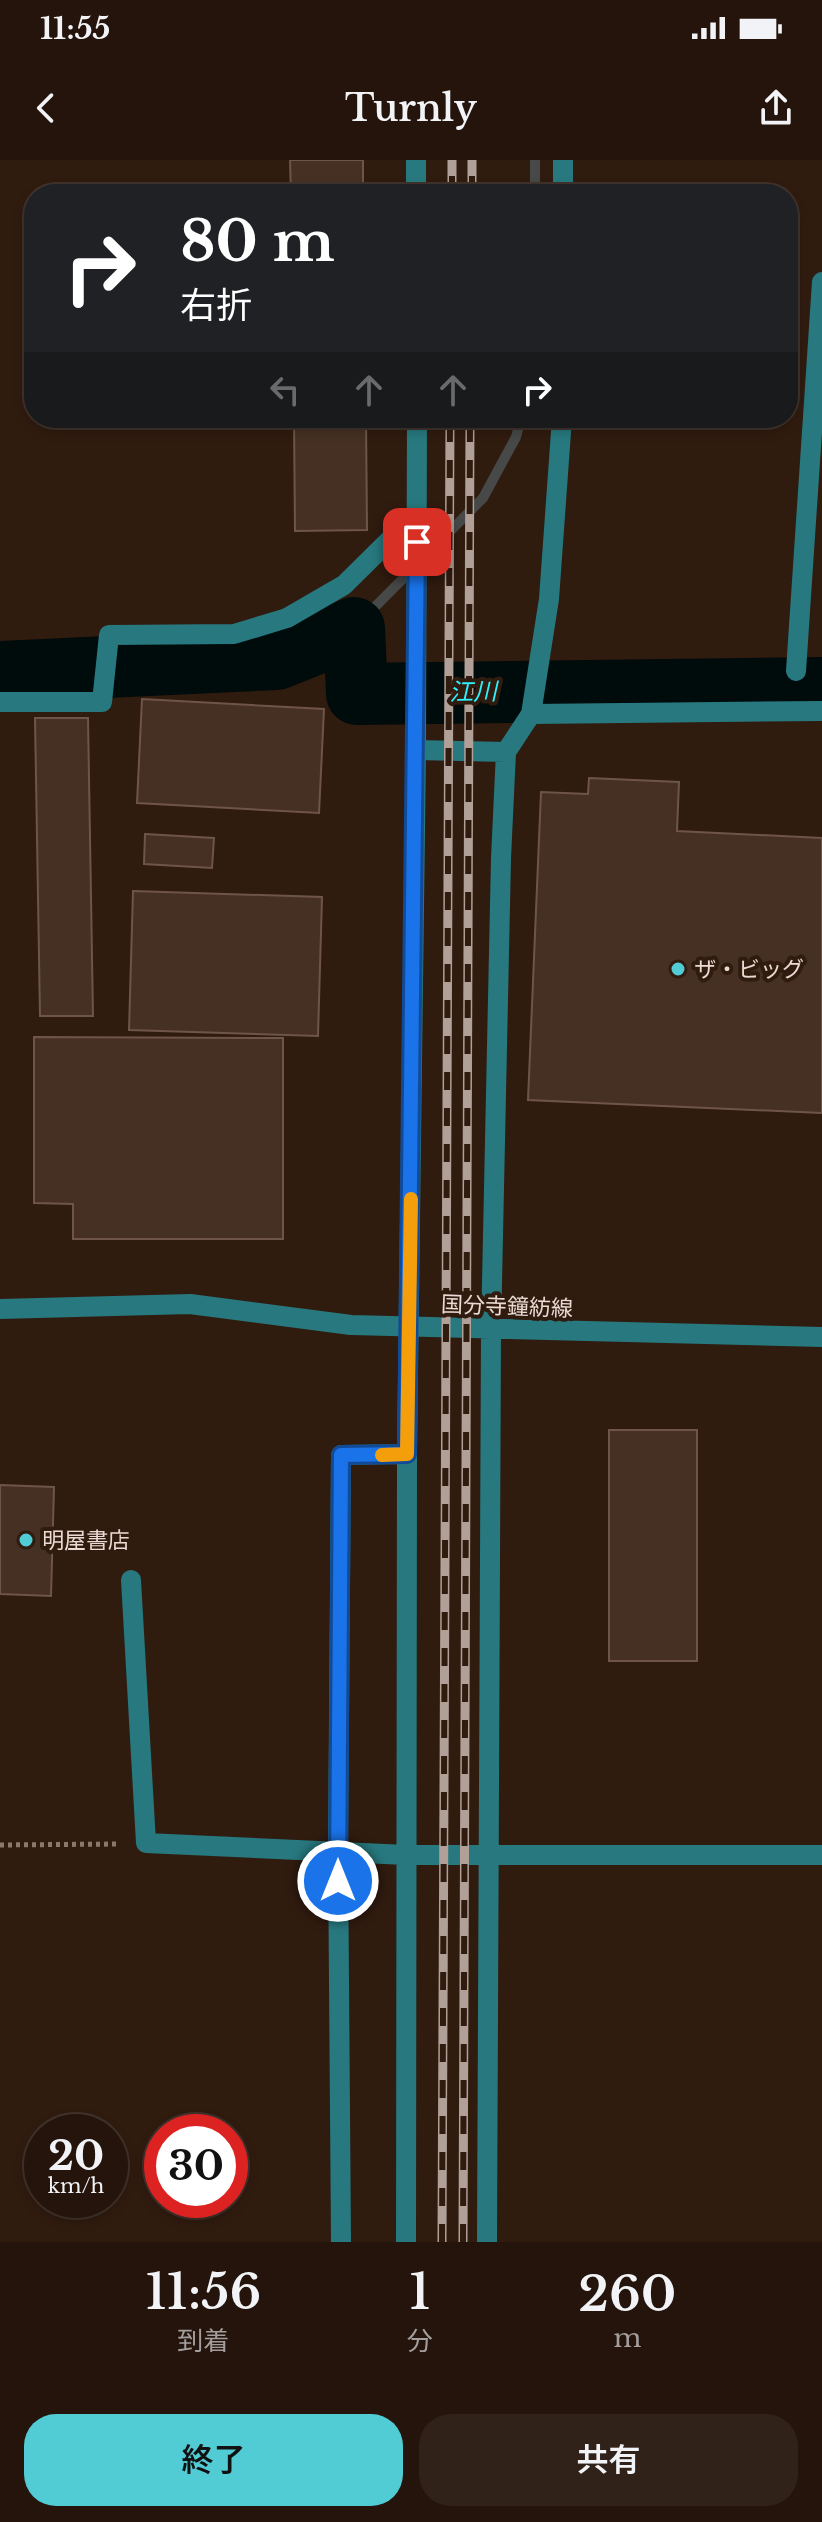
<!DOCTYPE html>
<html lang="ja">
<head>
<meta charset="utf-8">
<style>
  :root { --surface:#24140b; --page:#302119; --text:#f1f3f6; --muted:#a39e9d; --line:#41332c; --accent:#51ccd5 }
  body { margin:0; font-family:"Libre Baskerville","Noto Sans JP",serif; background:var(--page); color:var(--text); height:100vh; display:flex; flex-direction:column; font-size:30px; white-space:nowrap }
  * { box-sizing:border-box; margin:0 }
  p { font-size:26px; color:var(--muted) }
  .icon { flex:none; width:44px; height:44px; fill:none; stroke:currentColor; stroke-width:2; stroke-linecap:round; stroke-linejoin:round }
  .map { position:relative; height:2082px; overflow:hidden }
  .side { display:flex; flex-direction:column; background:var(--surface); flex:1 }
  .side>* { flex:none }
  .banner { position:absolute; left:24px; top:24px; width:774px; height:244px; border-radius:32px; box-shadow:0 4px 12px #0003,0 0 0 2px var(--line); background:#202124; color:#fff; overflow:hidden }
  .speed { position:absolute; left:24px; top:1954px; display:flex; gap:16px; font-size:40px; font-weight:700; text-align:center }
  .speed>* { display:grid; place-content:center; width:104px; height:104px; border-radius:50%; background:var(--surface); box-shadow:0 4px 12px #0003,0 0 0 2px var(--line); line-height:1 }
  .speed small { font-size:20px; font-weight:400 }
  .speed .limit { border:12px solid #d22; background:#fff; color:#111 }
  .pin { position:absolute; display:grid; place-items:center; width:68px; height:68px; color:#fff; margin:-34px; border-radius:16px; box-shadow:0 4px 12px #0006 }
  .me { position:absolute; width:88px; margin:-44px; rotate:0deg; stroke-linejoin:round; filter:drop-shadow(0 0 6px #0008) }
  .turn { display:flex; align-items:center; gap:28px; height:168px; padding:0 24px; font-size:36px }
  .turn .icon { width:104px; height:104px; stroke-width:2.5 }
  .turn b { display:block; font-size:56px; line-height:68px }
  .lanes { display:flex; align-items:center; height:76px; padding:0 24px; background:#0003; justify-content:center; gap:40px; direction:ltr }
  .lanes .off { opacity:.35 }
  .eta { display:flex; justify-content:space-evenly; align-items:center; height:136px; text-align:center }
  .eta b { font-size:48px; font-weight:600; line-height:56px }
  .action { display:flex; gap:16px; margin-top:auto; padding:16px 24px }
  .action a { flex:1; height:92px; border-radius:32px; background:var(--accent); color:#111; font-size:32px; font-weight:600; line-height:92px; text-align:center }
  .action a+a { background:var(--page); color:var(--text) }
  .status { display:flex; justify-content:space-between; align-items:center; height:56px; padding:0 40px; background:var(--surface); direction:ltr }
  .status svg { height:22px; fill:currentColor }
  header { display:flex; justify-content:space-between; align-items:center; height:104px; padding:0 24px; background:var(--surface); font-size:36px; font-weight:600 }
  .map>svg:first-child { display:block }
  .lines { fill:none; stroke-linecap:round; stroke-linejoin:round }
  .stream { stroke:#464948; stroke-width:10 }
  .river { stroke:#000b0c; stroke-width:62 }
  .building { fill:#463024; stroke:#6e5548; stroke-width:2 }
  .path { stroke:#8b7970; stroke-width:5; stroke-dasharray:4 4; stroke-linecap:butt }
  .minor { stroke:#27797f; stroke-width:20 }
  .rail-casing { stroke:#b1a098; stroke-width:9 }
  .rail { stroke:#301b0f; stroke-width:6; stroke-dasharray:18; stroke-linecap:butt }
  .route-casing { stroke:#114b97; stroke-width:20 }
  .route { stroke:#1a73e8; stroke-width:14 }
  .slow { stroke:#f59e0b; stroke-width:14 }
  .poi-dot { fill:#51ccd5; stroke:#301b0f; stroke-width:3 }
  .labels { text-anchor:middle; stroke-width:8; stroke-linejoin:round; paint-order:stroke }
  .poi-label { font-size:22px; fill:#e9dad3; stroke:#301b0f; text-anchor:start }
  .street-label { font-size:22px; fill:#e9dad3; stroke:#301b0f }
  .water-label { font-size:24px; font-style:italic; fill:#2ff0fd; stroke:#301b0f }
</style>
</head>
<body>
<div class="status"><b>11:55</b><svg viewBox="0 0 49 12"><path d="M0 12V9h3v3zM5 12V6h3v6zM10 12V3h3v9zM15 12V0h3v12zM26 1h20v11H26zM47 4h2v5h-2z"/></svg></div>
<header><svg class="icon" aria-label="back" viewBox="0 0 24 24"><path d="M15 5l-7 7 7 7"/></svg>Turnly<svg class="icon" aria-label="share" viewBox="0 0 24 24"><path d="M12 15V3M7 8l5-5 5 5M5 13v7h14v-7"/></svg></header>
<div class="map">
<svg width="822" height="2082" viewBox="0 0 822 2082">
  <rect width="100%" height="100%" fill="#301b0f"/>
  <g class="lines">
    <!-- stream -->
    <path class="stream" d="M535,34V0
      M354,468L483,338L516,277L521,258"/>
    <!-- river -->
    <path class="river" d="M0,512L277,499L354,468L357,534L822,528"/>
  </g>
  <!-- building -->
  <path class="building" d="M290,0H363V34H291Z
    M72,25L122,31L121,34H71Z
    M294,258H366L367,370L295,371Z
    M142,539L324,549L319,653L137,643Z
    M35,558H88L93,856H40Z
    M589,618L679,622L677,671L822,678V953L528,940L541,632L588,634Z
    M145,674L214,678L212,708L144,704Z
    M133,731L322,737L318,876L129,870Z
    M34,877L283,878V1079H73V1044L34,1043Z
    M609,1270H697V1501H609Z
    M0,1325L54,1327L51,1436L0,1434Z"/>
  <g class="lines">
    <!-- path -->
    <path class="path" d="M0,1685L119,1684"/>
    <!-- minor -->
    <path class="minor" d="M416,0V34
      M563,0V34
      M796,511L822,122
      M0,542H102L109,475L234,474L287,458L344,425L417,353
      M531,554L822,551
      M416,590L506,592
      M0,1149L190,1144L351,1165L822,1177
      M131,1420L146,1683L406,1695H822
      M341,2082L338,1691L341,1295L407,1294
      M406,2082L407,1294L416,590L417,258
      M487,2082L491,1170L501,698L506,592L531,554L549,439L562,258"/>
    <defs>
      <path id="rail" d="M452,34V0
        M472,34V0
        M442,2082L450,258
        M463,2082L470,258"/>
    </defs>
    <!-- rail casing -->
    <use href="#rail" class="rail-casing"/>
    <!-- rail -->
    <use href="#rail" class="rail"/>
  </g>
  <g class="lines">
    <defs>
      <path id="route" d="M338,1721L341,1295L407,1294L417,382"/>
    </defs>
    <!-- route casing -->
    <use href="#route" class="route-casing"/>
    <!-- route -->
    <use href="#route" class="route"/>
    <!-- slow -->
    <path class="slow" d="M382,1295L407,1294L411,1039"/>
  </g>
  <!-- markers -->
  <g class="poi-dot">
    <circle cx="678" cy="809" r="8"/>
    <circle cx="26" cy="1380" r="8"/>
  </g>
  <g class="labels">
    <!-- poi labels -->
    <g class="poi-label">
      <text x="694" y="817">ザ・ビッグ</text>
      <text x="42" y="1388">明屋書店</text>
    </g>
    <!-- street labels -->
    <g class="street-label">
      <text transform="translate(507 1146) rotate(2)" y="8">国分寺鐘紡線</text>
    </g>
    <!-- water labels -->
    <g class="water-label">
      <text transform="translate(473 532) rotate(-1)" y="8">江川</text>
    </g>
  </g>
</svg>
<div class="speed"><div>20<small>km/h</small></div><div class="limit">30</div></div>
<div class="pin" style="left:417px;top:382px;background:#d93025"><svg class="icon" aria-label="arrive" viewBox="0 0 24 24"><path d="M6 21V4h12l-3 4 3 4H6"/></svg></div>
<svg class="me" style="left:338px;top:1721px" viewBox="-20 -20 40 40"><circle r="17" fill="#1a73e8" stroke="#fff" stroke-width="3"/><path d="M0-11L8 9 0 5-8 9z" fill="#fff"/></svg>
<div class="banner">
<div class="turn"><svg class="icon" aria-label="right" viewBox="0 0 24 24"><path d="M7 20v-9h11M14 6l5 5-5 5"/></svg><div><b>80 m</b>右折</div></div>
<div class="lanes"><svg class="icon off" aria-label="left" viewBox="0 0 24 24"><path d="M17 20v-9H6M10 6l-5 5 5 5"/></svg><svg class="icon off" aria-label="ahead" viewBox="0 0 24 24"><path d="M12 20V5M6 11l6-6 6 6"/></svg><svg class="icon off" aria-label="ahead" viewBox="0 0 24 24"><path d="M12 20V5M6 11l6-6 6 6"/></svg><svg class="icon" aria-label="right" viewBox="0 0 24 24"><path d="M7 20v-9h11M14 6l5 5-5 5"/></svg></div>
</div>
</div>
<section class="side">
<div class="eta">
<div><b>11:56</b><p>到着</p></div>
<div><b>1</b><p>分</p></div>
<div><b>260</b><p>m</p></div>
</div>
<div class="action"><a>終了</a><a>共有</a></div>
</section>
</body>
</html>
